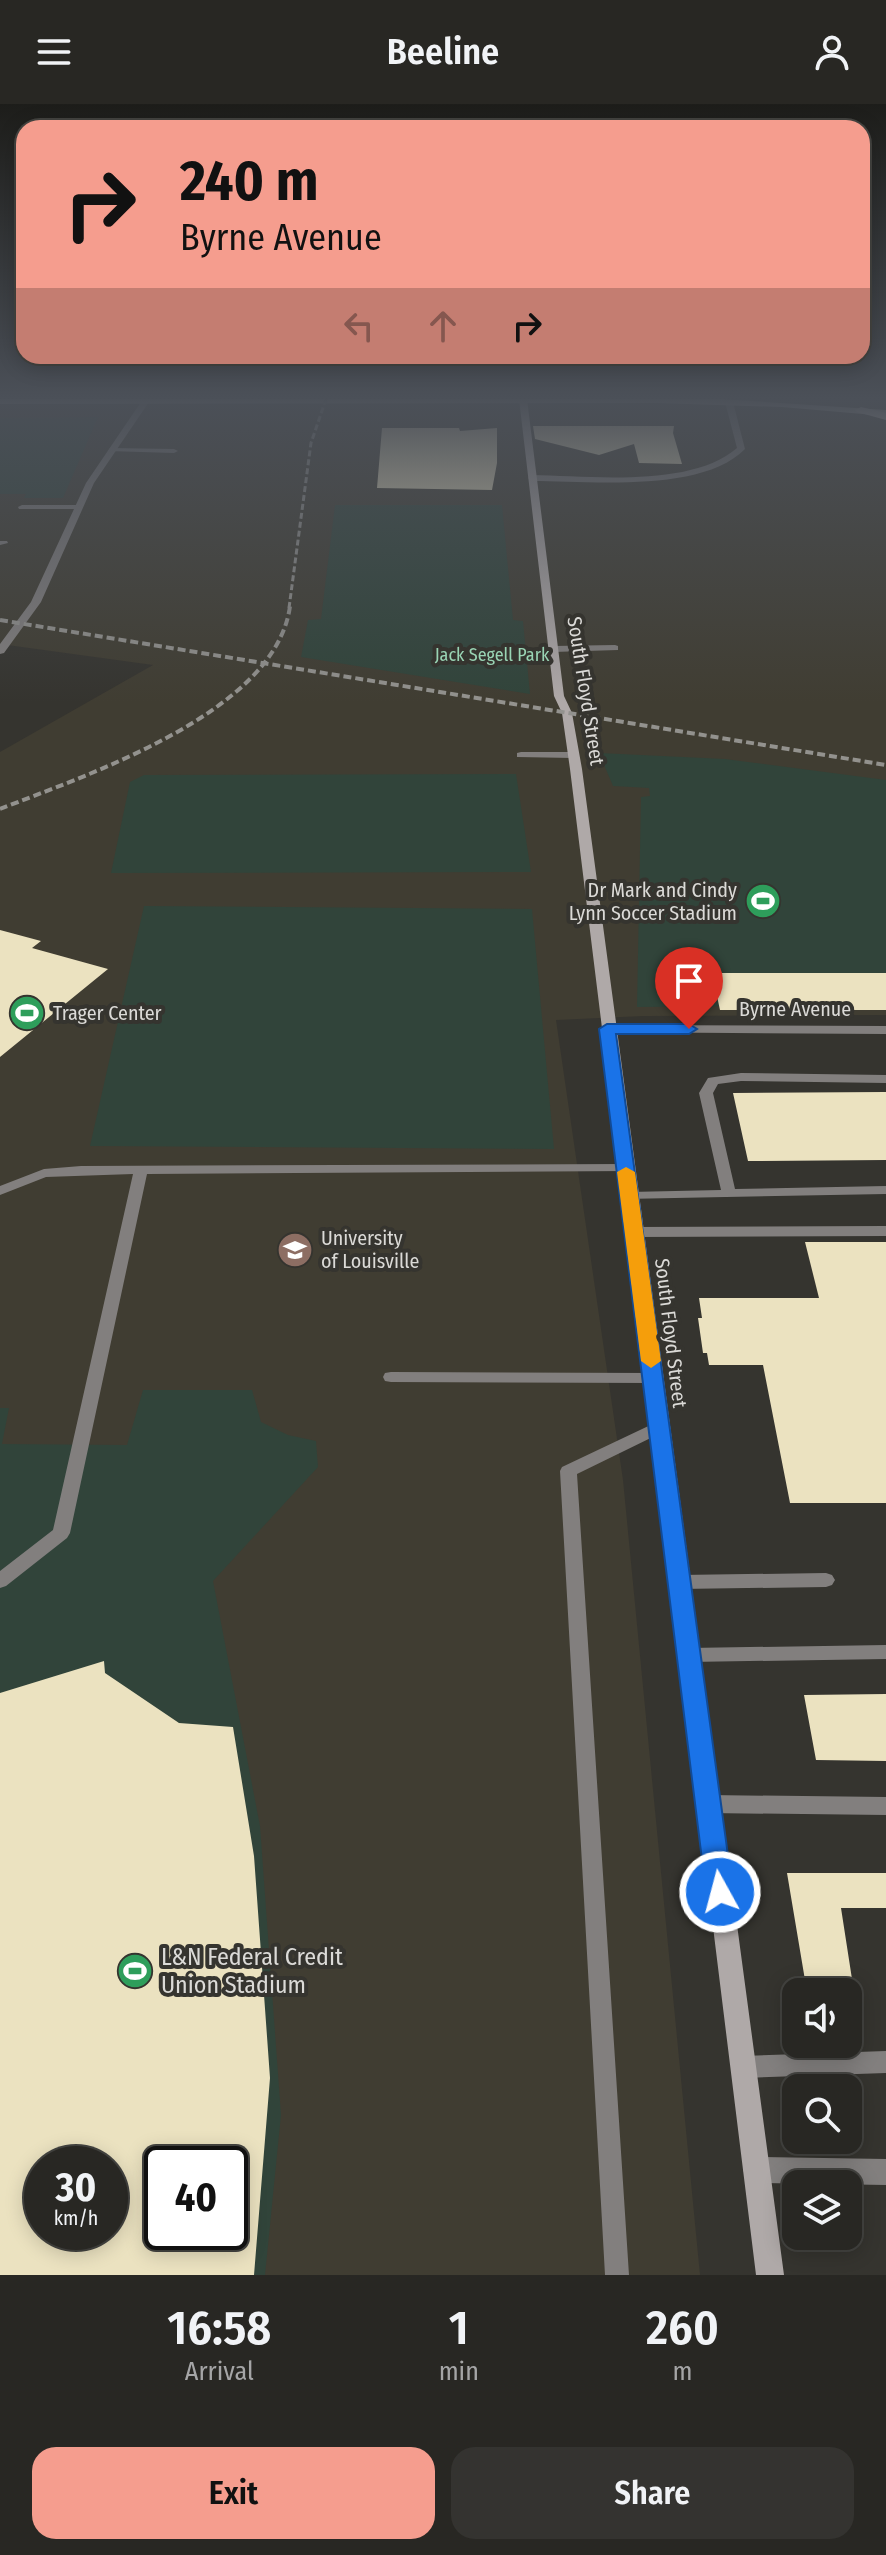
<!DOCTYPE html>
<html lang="en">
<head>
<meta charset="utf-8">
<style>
  :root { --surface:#282723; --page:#343330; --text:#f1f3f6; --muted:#a5a5a6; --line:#444441; --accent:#f59d8e }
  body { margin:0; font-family:"Fira Sans Condensed",sans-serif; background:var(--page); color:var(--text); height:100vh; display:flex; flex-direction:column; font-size:30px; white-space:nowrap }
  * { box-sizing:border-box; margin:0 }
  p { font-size:26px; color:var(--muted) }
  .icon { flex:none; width:44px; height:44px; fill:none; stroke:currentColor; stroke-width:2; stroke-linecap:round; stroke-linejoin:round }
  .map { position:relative; height:2171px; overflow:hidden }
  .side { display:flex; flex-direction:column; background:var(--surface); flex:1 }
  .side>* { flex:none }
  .top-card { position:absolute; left:16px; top:16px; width:854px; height:244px; border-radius:24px; box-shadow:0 4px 20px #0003,0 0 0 2px var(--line); background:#f59d8e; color:#111; overflow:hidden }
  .fabs { position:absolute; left:782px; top:1874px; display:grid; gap:16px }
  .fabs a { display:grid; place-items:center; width:80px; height:80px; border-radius:16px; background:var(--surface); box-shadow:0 4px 20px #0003,0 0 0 2px var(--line); font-size:40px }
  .speed { position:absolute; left:24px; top:2042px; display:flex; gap:16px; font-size:40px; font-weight:700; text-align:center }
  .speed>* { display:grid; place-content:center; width:104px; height:104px; border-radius:50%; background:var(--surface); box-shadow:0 4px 20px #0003,0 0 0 2px var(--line); line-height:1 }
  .speed small { font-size:20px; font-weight:400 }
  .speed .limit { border:4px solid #111; border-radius:12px; background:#fff; color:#111 }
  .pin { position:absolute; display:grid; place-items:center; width:68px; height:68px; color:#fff; margin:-82px -34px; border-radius:50% 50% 50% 0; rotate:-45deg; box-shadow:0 0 8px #0007 }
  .pin .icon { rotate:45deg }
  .me { position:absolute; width:88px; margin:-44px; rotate:353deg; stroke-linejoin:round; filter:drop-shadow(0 0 6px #0008) }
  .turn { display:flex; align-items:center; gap:28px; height:168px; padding:0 32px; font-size:36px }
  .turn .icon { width:104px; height:104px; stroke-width:2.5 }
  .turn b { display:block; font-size:56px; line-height:68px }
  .lanes { display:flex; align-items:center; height:76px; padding:0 32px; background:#0003; justify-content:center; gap:40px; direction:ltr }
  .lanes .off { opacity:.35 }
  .eta { display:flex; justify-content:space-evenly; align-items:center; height:136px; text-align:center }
  .eta b { font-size:48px; font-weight:600; line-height:56px }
  .cta { display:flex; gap:16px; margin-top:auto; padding:16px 32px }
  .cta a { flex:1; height:92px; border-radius:24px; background:var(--accent); color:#111; font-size:32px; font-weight:600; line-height:92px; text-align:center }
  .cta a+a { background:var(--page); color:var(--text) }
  header { display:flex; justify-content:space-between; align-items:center; height:104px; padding:0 32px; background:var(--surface); font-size:36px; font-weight:600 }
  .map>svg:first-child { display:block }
  .built { fill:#403d32; fill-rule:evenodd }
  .green { fill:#31443a; fill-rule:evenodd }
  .building { fill:#ebe2c0; fill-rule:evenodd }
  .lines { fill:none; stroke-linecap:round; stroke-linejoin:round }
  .lane { fill:#827f7e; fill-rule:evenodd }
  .street { fill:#827f7e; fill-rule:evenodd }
  .secondary { fill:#afa9a8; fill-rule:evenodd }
  .primary { fill:#d1cac8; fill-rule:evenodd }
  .highway { fill:#f0e7e5; fill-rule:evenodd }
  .rail-far1 { stroke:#93928e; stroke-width:3; stroke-dasharray:6 3; stroke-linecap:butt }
  .rail { stroke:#93928e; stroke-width:4; stroke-dasharray:8 4; stroke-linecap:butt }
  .route { fill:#1a73e8; stroke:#114b97; stroke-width:2 }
  .slow { fill:#f59e0b }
  .labels { text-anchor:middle; stroke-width:8; stroke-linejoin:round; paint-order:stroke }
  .far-park-label { font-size:18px; fill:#99d4b4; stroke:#35342f }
  .street-label { font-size:20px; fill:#dbdad7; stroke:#35342f }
  .poi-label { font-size:20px; fill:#dbdad7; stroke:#35342f; text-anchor:start }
  .near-poi-label { font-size:24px; fill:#dbdad7; stroke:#35342f; text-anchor:start }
</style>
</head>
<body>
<header><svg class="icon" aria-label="menu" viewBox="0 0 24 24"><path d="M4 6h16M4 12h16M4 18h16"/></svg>Beeline<svg class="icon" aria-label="person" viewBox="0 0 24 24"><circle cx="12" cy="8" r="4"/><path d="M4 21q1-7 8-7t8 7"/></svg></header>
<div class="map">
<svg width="886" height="2171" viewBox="0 0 886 2171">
  <rect width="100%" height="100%" fill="#35342f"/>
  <!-- built -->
  <path class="built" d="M0,295H886V911L643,912L556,916L623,1376L700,2171H0V648L153,561L0,540ZM42,2060H110V2128H42ZM162,2060H230V2128H162Z"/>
  <!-- green -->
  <path class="green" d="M98,313L63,394H24L26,390H0V314Z
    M335,401H502L513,516L523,517L530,590L301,553L308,516L321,515Z
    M599,649L725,655L886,676V901L637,903L641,693L650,692L649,684L613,682Z
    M516,670L531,768L111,769L130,678L144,671Z
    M144,802L532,805L554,1045L90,1042Z
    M143,1286H252L261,1318L288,1331L316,1337L318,1363L213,1477L260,1722L281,2011L265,2171H0V1304H9L2,1340L127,1341ZM42,2060H110V2128H42ZM162,2060H230V2128H162Z"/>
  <!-- building -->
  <path class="building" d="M533,322H674L673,329L682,360L639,359L634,340L599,351L535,335Z
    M382,324H459L460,327L497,324V359L492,386L377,384Z
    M0,826L41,837L32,844L108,865L0,953Z
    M712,869H886V906H720Z
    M886,988V1056L748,1057L733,989Z
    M805,1138H886V1399H790L763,1261H709L707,1249H703L698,1214H702L699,1194H819Z
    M104,1557L105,1569L179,1619L233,1623L254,1752L270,1974L254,2171H0V1589ZM42,2060H110V2128H42ZM162,2060H230V2128H162Z
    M886,1590V1657L816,1656L804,1591Z
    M787,1769H886V1804H841L854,1888H807Z"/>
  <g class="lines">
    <!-- lane -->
    <path class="lane" d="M110,344L174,345L178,347L174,349L108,347Z
      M22,401H78L82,403L78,405H19L18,403Z
      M0,437H7L8,439L0,441Z
      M615,541L618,542V546L553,548L549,545L553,542Z
      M521,648H573L578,651L573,654L517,653V649Z
      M741,969L886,971V979L741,977L718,980L713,989L735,1085L886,1082V1090L624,1095L622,1092L629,1088L721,1086L699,989L708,974Z
      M625,1060L630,1061L632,1064L630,1067L147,1070L70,1429L67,1434L6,1482L0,1484V1467L53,1426L133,1070L46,1073L0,1091V1082L44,1065L81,1062Z
      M886,1122V1132L634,1133L627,1128L634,1123Z
      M391,1268L653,1269L659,1270L661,1274L659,1278L653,1279L391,1278L385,1277L383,1273L385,1269Z
      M659,1317L665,1319L667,1323L665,1327L577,1370L629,2171H605L560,1367L562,1363Z
      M826,1469L832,1471L835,1476L832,1481L826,1483L680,1485L674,1483L671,1478L674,1473L680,1471Z
      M886,1541V1555L689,1558L682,1556L680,1551L682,1546L689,1544Z
      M708,1691L886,1693V1711L708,1709L701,1706L698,1700L701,1694Z
      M886,1947V1969L743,1974L735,1971L732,1963L735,1955L743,1952Z"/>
    <!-- street -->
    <path class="street" d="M143,295H151L94,379L41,498L4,549L0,550V540L31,498L86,379Z
      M729,296L733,298L745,345C702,389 591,377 532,377L528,374L532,371C590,372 691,384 737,344L725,298Z
      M607,921L886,922V930L602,928L600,925Z
      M756,2053L886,2055V2081L756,2079L747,2075L743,2066L747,2057Z"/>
    <!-- secondary -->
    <path class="secondary" d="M519,295H527L564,592L572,609L582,665L784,2171H756L570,665L562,609L554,592Z"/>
    <!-- primary -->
    <path class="primary" d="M0,295H722L886,306V312L782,303L657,299L0,300Z"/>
    <!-- highway -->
    <path class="highway" d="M861,303L886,309V316L857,308L855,306Z"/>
    <!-- rail-far1 -->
    <path class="rail-far1" d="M289,504L311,339L326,295"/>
    <!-- rail -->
    <path class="rail" d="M0,516L886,661
      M0,705C86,671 276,609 290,502"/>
  </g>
  <!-- sky -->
  <linearGradient id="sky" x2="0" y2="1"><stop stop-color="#1d1d1a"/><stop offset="0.49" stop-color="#4b5058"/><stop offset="1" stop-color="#4b5058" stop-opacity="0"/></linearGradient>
  <rect width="886" height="599" fill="url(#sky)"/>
  <!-- route -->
  <path class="route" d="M607,920H689L697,925L689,930H616L733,1788L729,1796L720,1800L710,1796L706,1788L599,925Z"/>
  <!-- slow -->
  <path class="slow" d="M626,1063L635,1068L661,1257L651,1264L641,1257L617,1068Z"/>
  <!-- icons -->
  <defs>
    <symbol id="stadium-disc" viewBox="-11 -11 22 22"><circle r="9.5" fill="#2e9e5b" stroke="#35342f"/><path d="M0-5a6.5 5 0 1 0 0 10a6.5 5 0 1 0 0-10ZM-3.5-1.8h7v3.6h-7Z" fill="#fff"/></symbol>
    <symbol id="university-disc" viewBox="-11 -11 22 22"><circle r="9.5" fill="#8d6e63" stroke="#35342f"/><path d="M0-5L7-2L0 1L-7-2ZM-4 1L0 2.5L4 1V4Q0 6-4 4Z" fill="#fff"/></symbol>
  </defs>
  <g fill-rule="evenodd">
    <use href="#stadium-disc" x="743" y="777" width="40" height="40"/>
    <use href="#stadium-disc" x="7" y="889" width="40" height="40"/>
    <use href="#university-disc" x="275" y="1126" width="40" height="40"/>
    <use href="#stadium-disc" x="115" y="1847" width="40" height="40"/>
  </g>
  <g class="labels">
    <!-- far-park labels -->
    <g class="far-park-label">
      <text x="492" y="557">Jack Segell Park</text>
    </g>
    <!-- street labels -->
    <g class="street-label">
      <text transform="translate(586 587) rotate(81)" y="7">South Floyd Street</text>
      <text x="795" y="912">Byrne Avenue</text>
      <text transform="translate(671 1229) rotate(83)" y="7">South Floyd Street</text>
    </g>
    <!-- poi labels -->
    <g class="poi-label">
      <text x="737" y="793" text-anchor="end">Dr Mark and Cindy<tspan x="737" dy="23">Lynn Soccer Stadium</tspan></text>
      <text x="53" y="916">Trager Center</text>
      <text x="321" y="1141">University<tspan x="321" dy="23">of Louisville</tspan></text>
    </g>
    <!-- near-poi labels -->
    <g class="near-poi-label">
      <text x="161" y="1861">L&amp;N Federal Credit<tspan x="161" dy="28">Union Stadium</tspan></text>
    </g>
  </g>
</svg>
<div class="fabs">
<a><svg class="icon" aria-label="sound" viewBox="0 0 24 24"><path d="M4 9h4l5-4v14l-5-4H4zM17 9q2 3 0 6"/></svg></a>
<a><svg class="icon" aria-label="search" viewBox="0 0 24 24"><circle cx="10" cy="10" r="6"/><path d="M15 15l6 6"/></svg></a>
<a><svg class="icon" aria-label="layers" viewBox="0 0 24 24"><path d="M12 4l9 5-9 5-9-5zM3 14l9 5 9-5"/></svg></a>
</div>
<div class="speed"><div>30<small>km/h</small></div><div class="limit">40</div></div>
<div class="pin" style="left:689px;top:925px;background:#d93025"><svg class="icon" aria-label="arrive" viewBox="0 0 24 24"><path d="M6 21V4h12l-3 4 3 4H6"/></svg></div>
<svg class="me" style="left:720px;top:1788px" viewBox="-20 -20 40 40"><circle r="17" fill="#1a73e8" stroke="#fff" stroke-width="3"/><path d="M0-11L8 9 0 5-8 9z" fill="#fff"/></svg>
<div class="top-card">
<div class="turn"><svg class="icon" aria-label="right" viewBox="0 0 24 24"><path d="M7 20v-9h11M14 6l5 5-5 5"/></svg><div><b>240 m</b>Byrne Avenue</div></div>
<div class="lanes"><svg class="icon off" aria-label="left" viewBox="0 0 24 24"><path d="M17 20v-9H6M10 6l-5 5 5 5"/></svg><svg class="icon off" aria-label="ahead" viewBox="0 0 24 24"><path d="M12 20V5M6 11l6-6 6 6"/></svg><svg class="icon" aria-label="right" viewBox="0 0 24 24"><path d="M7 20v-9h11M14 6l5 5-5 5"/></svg></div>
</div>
</div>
<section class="side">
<div class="eta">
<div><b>16:58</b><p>Arrival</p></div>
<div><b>1</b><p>min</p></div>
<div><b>260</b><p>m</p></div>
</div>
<div class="cta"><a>Exit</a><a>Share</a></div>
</section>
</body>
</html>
